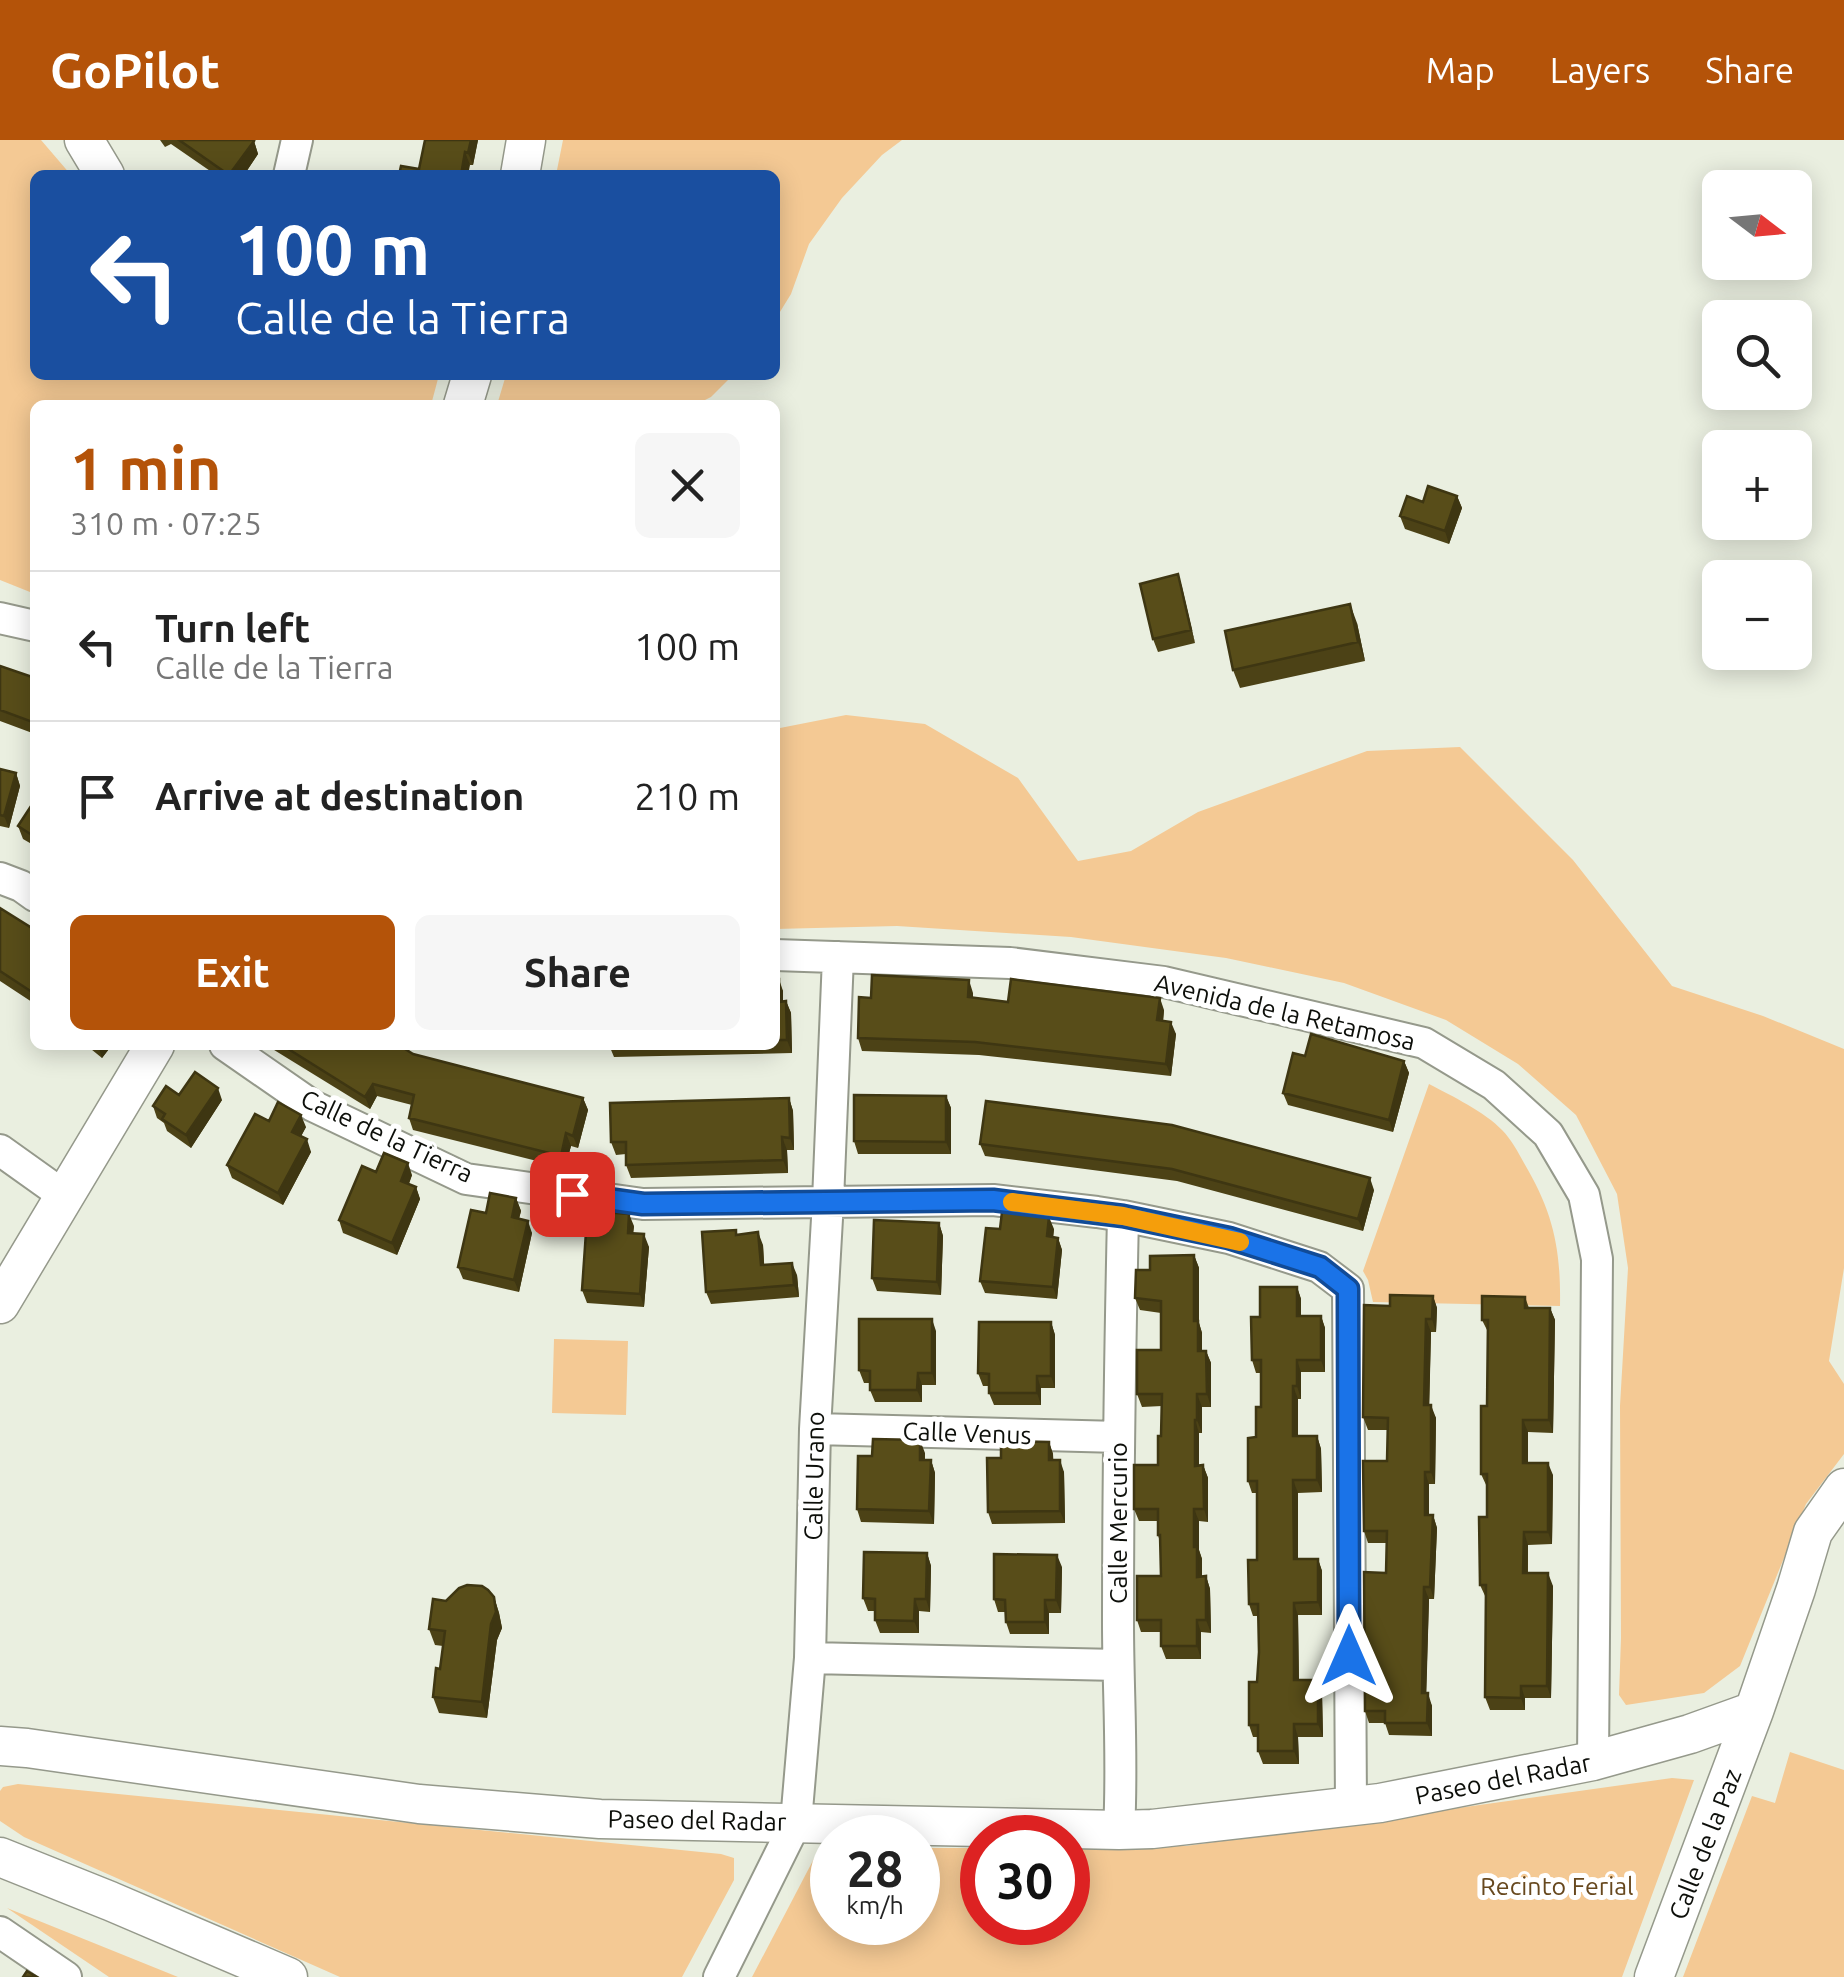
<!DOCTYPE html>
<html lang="en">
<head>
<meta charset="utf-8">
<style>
  :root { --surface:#fff; --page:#f6f6f6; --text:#222; --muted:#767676; --line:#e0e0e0; --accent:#b45309 }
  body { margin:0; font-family:Ubuntu,sans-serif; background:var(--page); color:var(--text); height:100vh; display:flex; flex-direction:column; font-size:38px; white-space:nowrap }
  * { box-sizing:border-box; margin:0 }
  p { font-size:32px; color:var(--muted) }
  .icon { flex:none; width:55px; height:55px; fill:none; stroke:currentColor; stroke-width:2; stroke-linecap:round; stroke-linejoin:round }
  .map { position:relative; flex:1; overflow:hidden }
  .drawer { position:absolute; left:30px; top:260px; width:750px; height:650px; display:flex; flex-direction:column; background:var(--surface); border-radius:15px; box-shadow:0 5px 25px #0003 }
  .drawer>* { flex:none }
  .guide { position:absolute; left:30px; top:30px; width:750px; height:210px; border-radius:15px; box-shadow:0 5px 25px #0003; background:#1a4fa0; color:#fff; overflow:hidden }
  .needle { width:65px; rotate:106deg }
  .controls { position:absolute; left:1702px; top:30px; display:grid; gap:20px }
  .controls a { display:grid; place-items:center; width:110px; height:110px; border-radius:15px; background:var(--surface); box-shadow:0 5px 25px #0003; font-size:50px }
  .speed { position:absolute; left:810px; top:1675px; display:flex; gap:20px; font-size:50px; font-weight:700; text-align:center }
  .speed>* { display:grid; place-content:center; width:130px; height:130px; border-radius:50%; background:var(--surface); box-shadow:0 5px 25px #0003; line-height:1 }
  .speed small { font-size:25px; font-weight:400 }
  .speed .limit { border:15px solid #d22; background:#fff; color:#111 }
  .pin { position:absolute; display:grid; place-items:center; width:85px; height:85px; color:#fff; margin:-42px; border-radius:20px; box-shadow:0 5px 15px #0006 }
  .me { position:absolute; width:110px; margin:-55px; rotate:0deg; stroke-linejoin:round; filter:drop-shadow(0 0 8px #0008) }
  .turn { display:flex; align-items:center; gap:35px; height:210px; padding:0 40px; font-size:45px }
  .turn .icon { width:130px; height:130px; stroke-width:2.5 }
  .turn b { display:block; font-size:70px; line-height:85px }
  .round { display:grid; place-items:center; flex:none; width:105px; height:105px; border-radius:15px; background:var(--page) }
  .overview { display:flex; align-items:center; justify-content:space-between; height:170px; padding:0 40px }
  h1 { font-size:60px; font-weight:700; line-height:75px; color:var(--accent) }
  .cta { display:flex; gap:20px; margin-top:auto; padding:20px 40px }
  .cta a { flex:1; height:115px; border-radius:15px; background:var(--accent); color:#fff; font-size:40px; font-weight:700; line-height:115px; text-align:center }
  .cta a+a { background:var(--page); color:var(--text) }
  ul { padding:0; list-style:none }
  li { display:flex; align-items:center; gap:30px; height:150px; padding:0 40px; border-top:2px solid var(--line) }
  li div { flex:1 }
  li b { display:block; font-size:38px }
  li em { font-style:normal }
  header { display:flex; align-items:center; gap:60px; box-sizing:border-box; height:140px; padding:0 50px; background:var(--accent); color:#fff }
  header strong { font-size:48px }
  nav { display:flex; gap:55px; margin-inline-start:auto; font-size:35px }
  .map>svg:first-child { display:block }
  .green { fill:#f4c994 }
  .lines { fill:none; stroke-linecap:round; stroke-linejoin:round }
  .minor-casing { stroke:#95998b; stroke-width:34 }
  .tertiary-casing { stroke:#95998b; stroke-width:41 }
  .minor { stroke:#fff; stroke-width:30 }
  .tertiary { stroke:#fff; stroke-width:38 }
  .wall { fill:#4c4216 }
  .shaded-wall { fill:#3e3612 }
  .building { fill:#584d19; stroke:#3e3612; stroke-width:2.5 }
  .route-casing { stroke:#114b97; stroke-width:25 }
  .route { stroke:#1a73e8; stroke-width:18 }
  .slow { stroke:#f59e0b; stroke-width:18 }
  .labels { text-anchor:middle; stroke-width:10; stroke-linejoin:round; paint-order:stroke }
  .street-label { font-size:25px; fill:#0d0f0a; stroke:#fff }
  .park-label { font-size:25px; fill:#67481e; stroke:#fff }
</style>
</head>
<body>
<header>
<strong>GoPilot</strong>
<nav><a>Map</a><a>Layers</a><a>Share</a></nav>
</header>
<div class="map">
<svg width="1844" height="1837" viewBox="0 0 1844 1837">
  <rect width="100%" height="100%" fill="#eaefe0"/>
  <!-- green -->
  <path class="green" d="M0,0H41L71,35H35V235H439L431,265H35V454L0,440Z
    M563,0H902L882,15L842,58L809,104L791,154L775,180V35H556Z
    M506,235H733L711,257L695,265H497Z
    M846,575L925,584L1018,638L1078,721L1131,711L1198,672L1367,611L1460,607L1573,720L1672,846L1763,876L1844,909V1128L1829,1221L1844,1244V1314L1806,1364L1740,1526L1704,1553L1626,1565L1619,1555L1621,1498L1620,1266L1628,1128L1617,1054L1576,975L1518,924L1446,880L1344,843L1226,818L1071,797L897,786L775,789V589Z
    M1429,944C1452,956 1485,972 1502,990C1511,999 1518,1012 1524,1023C1553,1072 1561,1108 1560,1166L1373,1162L1368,1140L1363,1131Z
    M554,1199L628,1201L626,1275L552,1273Z
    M1790,1612L1844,1630V1837H1683L1752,1656L1775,1663Z
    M1672,1638L1694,1640L1622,1837H752L819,1709H832V1782H918V1708H982V1782H1068V1707L1186,1706Z
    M18,1644L721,1714L734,1718V1740L682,1837H340L24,1697L0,1681V1651L3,1647Z
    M7,1768L178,1837H109Z"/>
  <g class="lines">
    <defs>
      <path id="minor" d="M289,35L297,0
        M0,478L35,486
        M0,738L21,746L35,756
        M775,815L1010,823L1164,842L1424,903L1494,945L1548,994L1584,1055L1597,1119L1593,1621
        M225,905L313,966L466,1039L643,1064L993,1060L1097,1072L1123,1076L1229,1098L1319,1127L1348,1149L1351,1668
        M0,1010L63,1055
        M815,1289L1119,1297
        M810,1518L1118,1525
        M1119,1690C1123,1621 1118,1552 1118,1483C1118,1347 1120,1211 1123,1076
        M0,1792L66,1837
        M719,1837L796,1682L810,1518L815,1289L828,1061L838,817"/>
      <path id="tertiary" d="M84,0L105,35
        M520,35L526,0
        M463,265L472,235
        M0,1164L155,905
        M0,1606L27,1608L419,1664L600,1679L1119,1690L1152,1689L1380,1663L1593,1621L1690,1594L1754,1571
        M0,1717L110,1761L288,1837
        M1654,1837L1754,1571L1796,1449L1813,1392L1844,1348"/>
    </defs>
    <!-- minor casing -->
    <use href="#minor" class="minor-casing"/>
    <!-- tertiary casing -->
    <use href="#tertiary" class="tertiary-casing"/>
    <!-- minor -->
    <use href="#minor" class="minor"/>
    <!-- tertiary -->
    <use href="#tertiary" class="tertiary"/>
  </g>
  <!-- wall -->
  <path class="wall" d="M160,0H252L254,1L258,14L244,35H216L171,4L165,7Z
    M425,0H478L473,25H470Z
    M1457,356L1462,368L1449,404L1405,389L1400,376L1423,362Z
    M1178,434L1195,503L1158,512L1153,499Z
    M1357,483L1365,521L1240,548L1233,530Z
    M0,526L35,538V594L0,581Z
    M0,629L16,633L20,646L9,688L0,686Z
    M35,660V706L23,699L18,686Z
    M0,768L32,788L35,784V864L0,841Z
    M775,839L783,851V861H786L791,873L792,913L614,917L609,905H775Z
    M973,853V857L1008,862L1164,870L1163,881L1176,894L1171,936L979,915L862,911L858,898L871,858Z
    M86,905H112L102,918Z
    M266,905H399L413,914L583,958L588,970L578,1008L571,1006L565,1028L413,990L409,978L412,965L377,956L370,969Z
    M1404,921L1409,933L1393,992L1288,965L1283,953Z
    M179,955L222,960L191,1008L167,991L164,983L157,978L153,966Z
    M946,956L951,968V1014H858L854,1001Z
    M789,958L793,971L794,1010H787L788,1033L631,1038L626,1025V1014L616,1015L611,1002Z
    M269,981L306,987L301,996L311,1012L283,1065L232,1038L227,1025Z
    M980,1004L1374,1050L1363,1091L1177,1041L985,1016Z
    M376,1032L412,1035L409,1044L416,1047L420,1059L397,1115L343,1093L339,1080Z
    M516,1058L521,1071L519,1079L532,1093L519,1152L463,1139L458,1127L486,1073Z
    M939,1083L943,1096L941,1155L877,1151L872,1138Z
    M634,1086L633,1093L649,1107L644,1167L587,1163L582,1150Z
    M1000,1089H1054L1053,1097L1058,1098L1062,1110L1057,1159L985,1153L980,1141Z
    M736,1090L737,1094L763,1105L764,1125L797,1135L799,1157L711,1164L706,1152Z
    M1194,1115L1199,1128V1183L1202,1193V1211H1206L1211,1223V1267H1202V1293H1199V1325H1203L1208,1338V1382L1199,1381V1410L1202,1419V1436H1206L1210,1449L1211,1493L1201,1492V1519H1166L1161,1506V1492H1141L1137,1480L1161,1436L1160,1402L1158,1395V1381H1139L1134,1369L1158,1325L1161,1296L1162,1266L1142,1267L1137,1254L1161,1210V1173L1140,1170L1135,1158L1150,1130Z
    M1297,1147L1301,1159V1176H1321L1325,1188V1232H1301V1259H1298V1296H1317L1321,1309L1322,1352L1298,1353V1419H1318L1322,1431V1475H1298L1299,1540L1322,1553L1323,1597H1298L1299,1624H1263L1258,1611V1597H1253L1249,1585L1257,1542L1259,1512L1258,1476H1253L1249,1464L1257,1420V1353H1252L1248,1341L1261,1267V1233H1256L1252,1220L1260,1177Z
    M1433,1156L1437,1168L1436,1192H1431L1429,1265L1436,1278L1435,1344H1429V1375H1433L1437,1388L1434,1459H1429L1426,1553L1432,1566V1596L1389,1595L1385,1583H1369L1365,1571L1386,1433L1387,1403H1368L1364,1391L1387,1321L1388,1290H1368L1363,1277L1390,1166Z
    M1525,1157L1529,1168H1550L1555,1180L1553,1293L1528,1292V1323L1553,1335L1552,1404L1528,1405V1433L1553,1446L1551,1558H1525V1570H1490L1485,1557L1486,1458L1480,1445L1487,1377V1347L1481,1334L1487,1266L1488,1192L1482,1180Z
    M1051,1182L1055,1195V1248H1041V1265H994L989,1253V1246H983L978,1233Z
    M936,1191V1245H922V1262H875L870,1250V1243H864L859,1230Z
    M1049,1302L1053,1314V1320L1064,1332L1065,1383L992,1384L988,1372L1001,1318Z
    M925,1313V1320H931L935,1333L934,1384L861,1382L857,1369L872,1316Z
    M927,1413L931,1426L930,1472L919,1471V1493H880L875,1480V1471H868L863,1458Z
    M1062,1427L1061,1473H1049V1494H1010L1006,1482L1005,1472H998L994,1459Z
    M494,1457L499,1473L502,1488L497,1500L487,1578L439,1573L433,1557L440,1529L443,1506L435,1505L429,1489L446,1461Z"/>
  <!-- shaded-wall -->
  <path class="shaded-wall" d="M471,0H478L473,25L468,13Z
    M254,1L258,14L244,35H230Z
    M465,12L470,25L468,35H461Z
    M1457,356L1462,368L1449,404L1445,391Z
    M1178,434L1182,447L1195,503L1191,490Z
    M1350,464L1357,483L1365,521L1358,502Z
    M16,633L20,646L9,688L4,676Z
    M779,839L783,851V874L779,862Z
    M969,840L973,853V869L968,857Z
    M1160,858L1164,870L1162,893L1157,880Z
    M786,861L791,873L792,913L787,900Z
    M1171,882L1176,894L1171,936L1166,924Z
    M98,905H112L102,918Z
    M1404,921L1409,933L1393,992L1389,980Z
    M373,944L377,956L370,969L365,957Z
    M218,948L222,960L191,1008L186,995Z
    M946,956L951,968V1014L946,1002Z
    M583,958L588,970L578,1008L573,996Z
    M789,958L793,971L794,1010L790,998Z
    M301,975L306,987L297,1004L292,992Z
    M566,993L571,1006L565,1028L561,1016Z
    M782,997L787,1010L788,1033L783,1020Z
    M307,999L311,1012L283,1065L278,1053Z
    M408,1023L412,1035L405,1053L401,1041Z
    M1370,1038L1374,1050L1363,1091L1358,1079Z
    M416,1047L420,1059L397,1115L392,1103Z
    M516,1058L521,1071L516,1089L512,1077Z
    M629,1074L634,1086L632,1105L628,1093Z
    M1049,1077L1054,1089L1052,1109L1047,1096Z
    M528,1081L532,1093L519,1152L514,1140Z
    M939,1083L943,1096L941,1155L937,1142Z
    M758,1092L763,1105L765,1138L761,1125Z
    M644,1094L649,1107L644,1167L640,1154Z
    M1058,1098L1062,1110L1057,1159L1053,1147Z
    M1194,1115L1199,1128V1183L1202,1193V1223L1198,1211L1194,1181Z
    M792,1123L797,1135L799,1157L794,1145Z
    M1297,1147L1301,1159V1188L1297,1176Z
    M1433,1156L1437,1168L1436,1192L1432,1179Z
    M1550,1168L1555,1180L1553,1293L1549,1280Z
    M1321,1176L1325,1188V1232L1321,1220Z
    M932,1179L936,1191V1245L932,1233Z
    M1426,1179L1431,1192L1429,1278L1424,1265Z
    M1051,1182L1055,1195V1248L1051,1236Z
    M1206,1211L1211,1223V1267L1207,1254Z
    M1297,1220L1301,1232V1259L1297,1246Z
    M918,1233L922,1245V1262L917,1250Z
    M1037,1236L1041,1248V1265L1037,1253Z
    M1293,1246L1298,1259V1309L1293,1296Z
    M1197,1254L1202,1267V1293L1197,1280Z
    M1431,1265L1436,1278L1435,1344L1431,1332Z
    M1195,1280L1199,1293V1338L1195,1326Z
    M1523,1280L1528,1292V1335L1523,1323Z
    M1317,1296L1321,1309L1322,1352L1317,1340Z
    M920,1300L925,1313L924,1332L920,1320Z
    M1049,1302L1053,1314L1054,1332L1049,1320Z
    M931,1320L935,1333L934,1384L929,1371Z
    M1060,1320L1064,1332L1065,1383L1060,1371Z
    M1548,1323L1553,1335L1552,1404L1548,1392Z
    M1203,1325L1208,1338V1382L1204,1369Z
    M1425,1332L1429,1344V1388L1425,1375Z
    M1293,1340L1298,1353V1431L1294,1419Z
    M1194,1369L1199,1381V1410L1202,1419V1449L1197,1437L1194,1407Z
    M1433,1375L1437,1388L1434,1459L1430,1447Z
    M1524,1392L1528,1405L1527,1446L1523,1433Z
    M927,1413L931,1426L930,1472L926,1459Z
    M1057,1415L1062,1427L1061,1473L1056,1460Z
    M1318,1419L1322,1431V1475L1318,1462Z
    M1548,1433L1553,1446L1551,1558L1547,1546Z
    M1206,1436L1210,1449L1211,1493L1206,1480Z
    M1424,1447L1429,1459L1426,1566L1422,1553Z
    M494,1457L499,1473L502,1488L497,1500L487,1578L482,1562Z
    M915,1459L919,1471V1493L914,1481Z
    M1045,1460L1049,1473V1494L1045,1482Z
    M1294,1463L1298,1475L1299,1553L1294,1540Z
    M1197,1480L1201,1492V1519L1197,1506Z
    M1318,1540L1322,1553L1323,1597L1318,1584Z
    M1521,1546L1525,1558V1570L1521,1558Z
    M1428,1553L1432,1566V1596L1427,1583Z
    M1294,1584L1298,1597L1299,1624L1294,1611Z"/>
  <!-- building -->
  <path class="building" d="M179,0H252L254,1L229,35Z
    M425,0H471L468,13L465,12L461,35H399L401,26L419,29Z
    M1428,346L1457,356L1445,391L1400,376L1407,356L1423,362Z
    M1178,434L1191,490L1153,499L1140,444Z
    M1350,464L1358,502L1233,530L1225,491Z
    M0,526L35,538V583L0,570Z
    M0,629L16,633L4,676L0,675Z
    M35,660V697L18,686Z
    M0,768L32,788L35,784V854L0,831Z
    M872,835L969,840L968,857L1008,862L1011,839L1160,858L1157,880L1171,882L1166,924L975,902L858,898L859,857L871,858Z
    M775,839H779V862L786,861L787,900H775Z
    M1311,894L1404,921L1389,980L1283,953L1293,913L1305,916Z
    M282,905H399L413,914L583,958L573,996L566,993L561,1016L409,978L414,955L373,944L365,957Z
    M195,932L218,948L186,995L162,979L165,974L153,966L166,946L179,955Z
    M854,955L946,956V1002L854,1001Z
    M789,958L790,998L782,997L783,1020L626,1025V1002H611L610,963Z
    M986,961L1172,985L1370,1038L1358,1079L1172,1029L980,1004Z
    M278,962L301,975L292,992L307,999L278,1053L227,1025L255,974L269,981Z
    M384,1013L408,1023L401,1041L416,1047L392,1103L339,1080L362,1026L376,1032Z
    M490,1053L516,1058L512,1077L528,1081L514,1140L458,1127L471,1070L486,1073Z
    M603,1072L629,1074L628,1093L644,1094L640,1154L582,1150L586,1092L602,1093Z
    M1002,1072L1049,1077L1047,1096L1058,1098L1053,1147L980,1141L986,1088L1000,1089Z
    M874,1080L939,1083L937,1142L872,1138Z
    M736,1090V1095L758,1092L761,1125L792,1123L794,1145L706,1152L702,1092Z
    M1194,1115V1181H1198V1211H1206L1207,1254H1197V1280H1195V1326L1203,1325L1204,1369H1194V1407H1197V1437L1206,1436V1480H1197V1506H1161V1480H1137V1436H1161L1160,1395H1158V1369H1134V1325H1158V1296H1161L1162,1254H1137V1210H1161V1161L1135,1158L1136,1130H1150V1116Z
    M1260,1147H1297V1176H1321V1220H1297V1246H1293V1296H1317V1340H1293L1294,1419H1318V1462L1294,1463V1540H1318V1584H1294V1611H1258V1585H1249V1542H1257L1259,1512L1258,1464H1249L1248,1420H1257V1341H1248V1298L1256,1297V1267H1261V1220H1252L1251,1177H1260Z
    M1390,1155L1433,1156L1432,1179H1426L1424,1265H1431V1332H1425V1375H1433L1430,1447H1424L1422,1553H1428L1427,1583H1385V1571H1365L1364,1432L1386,1433L1387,1391H1364L1363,1321H1387L1388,1278L1363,1277L1364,1165L1390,1166Z
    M1482,1156L1525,1157V1168H1550L1549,1280H1523V1323H1548V1392H1524L1523,1433H1548L1547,1546H1521V1558L1485,1557L1486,1445H1480L1479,1377H1487V1334H1481V1266H1487L1488,1180H1482Z
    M859,1179H932V1233H918L917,1250H870V1231L859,1230Z
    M979,1182H1051V1236H1037V1253H989V1234L978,1233Z
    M873,1299L920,1300V1320H931L929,1371L857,1369L858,1316H872Z
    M1001,1301L1049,1302V1320H1060V1371L988,1372L987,1318H1001Z
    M864,1412L927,1413L926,1459H915L914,1481L875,1480V1459L863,1458Z
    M994,1414L1057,1415L1056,1460H1045V1482H1006L1005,1460L994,1459Z
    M467,1445L482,1446L488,1450L494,1457L496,1472L491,1484L482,1562L433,1557L436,1528L440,1529L445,1491L429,1489L433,1459L446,1461L459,1448Z
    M27,1831L37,1837H23Z"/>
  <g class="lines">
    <defs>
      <path id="route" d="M572,1054L643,1064L993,1060L1123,1076L1229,1098L1320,1127L1348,1149L1349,1516"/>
    </defs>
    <!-- route casing -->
    <use href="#route" class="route-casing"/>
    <!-- route -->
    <use href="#route" class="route"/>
    <!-- slow -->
    <path class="slow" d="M1012,1062L1123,1076L1240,1102"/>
  </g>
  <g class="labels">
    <!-- street labels -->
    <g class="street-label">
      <text transform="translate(1285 872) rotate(13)" y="9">Avenida de la Retamosa</text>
      <text transform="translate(387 996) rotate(25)" y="9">Calle de la Tierra</text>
      <text transform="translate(967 1293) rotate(2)" y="9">Calle Venus</text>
      <text transform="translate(814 1336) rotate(-89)" y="9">Calle Urano</text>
      <text transform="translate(1118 1383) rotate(-90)" y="9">Calle Mercurio</text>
      <text transform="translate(1503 1639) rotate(-11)" y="9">Paseo del Radar</text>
      <text transform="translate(697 1680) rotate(1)" y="9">Paseo del Radar</text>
      <text transform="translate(1705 1704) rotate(-69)" y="9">Calle de la Paz</text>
    </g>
    <!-- park labels -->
    <g class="park-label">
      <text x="1557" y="1755">Recinto Ferial</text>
    </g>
  </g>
</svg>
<div class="controls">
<a><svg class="needle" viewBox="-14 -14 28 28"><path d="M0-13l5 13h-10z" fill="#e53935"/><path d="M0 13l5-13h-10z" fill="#767676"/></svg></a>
<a><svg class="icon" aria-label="search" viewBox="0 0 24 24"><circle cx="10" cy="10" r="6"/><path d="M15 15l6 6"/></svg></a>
<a>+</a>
<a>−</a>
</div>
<div class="speed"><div>28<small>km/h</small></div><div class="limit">30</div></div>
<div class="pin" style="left:572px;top:1054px;background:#d93025"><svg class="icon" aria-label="arrive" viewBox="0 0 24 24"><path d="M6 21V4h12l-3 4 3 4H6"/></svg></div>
<svg class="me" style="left:1349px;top:1516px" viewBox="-20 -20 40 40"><path d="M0-17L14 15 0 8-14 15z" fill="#1a73e8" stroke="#fff" stroke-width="4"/></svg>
<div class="guide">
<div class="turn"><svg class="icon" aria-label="left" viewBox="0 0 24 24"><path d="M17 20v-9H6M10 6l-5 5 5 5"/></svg><div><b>100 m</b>Calle de la Tierra</div></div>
</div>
<section class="drawer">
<div class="overview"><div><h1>1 min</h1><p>310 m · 07:25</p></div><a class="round"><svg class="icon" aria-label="close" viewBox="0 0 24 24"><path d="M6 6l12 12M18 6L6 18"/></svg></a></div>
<ul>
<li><svg class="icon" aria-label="left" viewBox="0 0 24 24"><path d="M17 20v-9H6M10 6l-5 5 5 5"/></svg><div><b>Turn left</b><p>Calle de la Tierra</p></div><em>100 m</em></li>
<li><svg class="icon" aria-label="arrive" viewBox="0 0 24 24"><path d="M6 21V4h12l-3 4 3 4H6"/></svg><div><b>Arrive at destination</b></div><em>210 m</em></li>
</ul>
<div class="cta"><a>Exit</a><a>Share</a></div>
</section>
</div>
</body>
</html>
